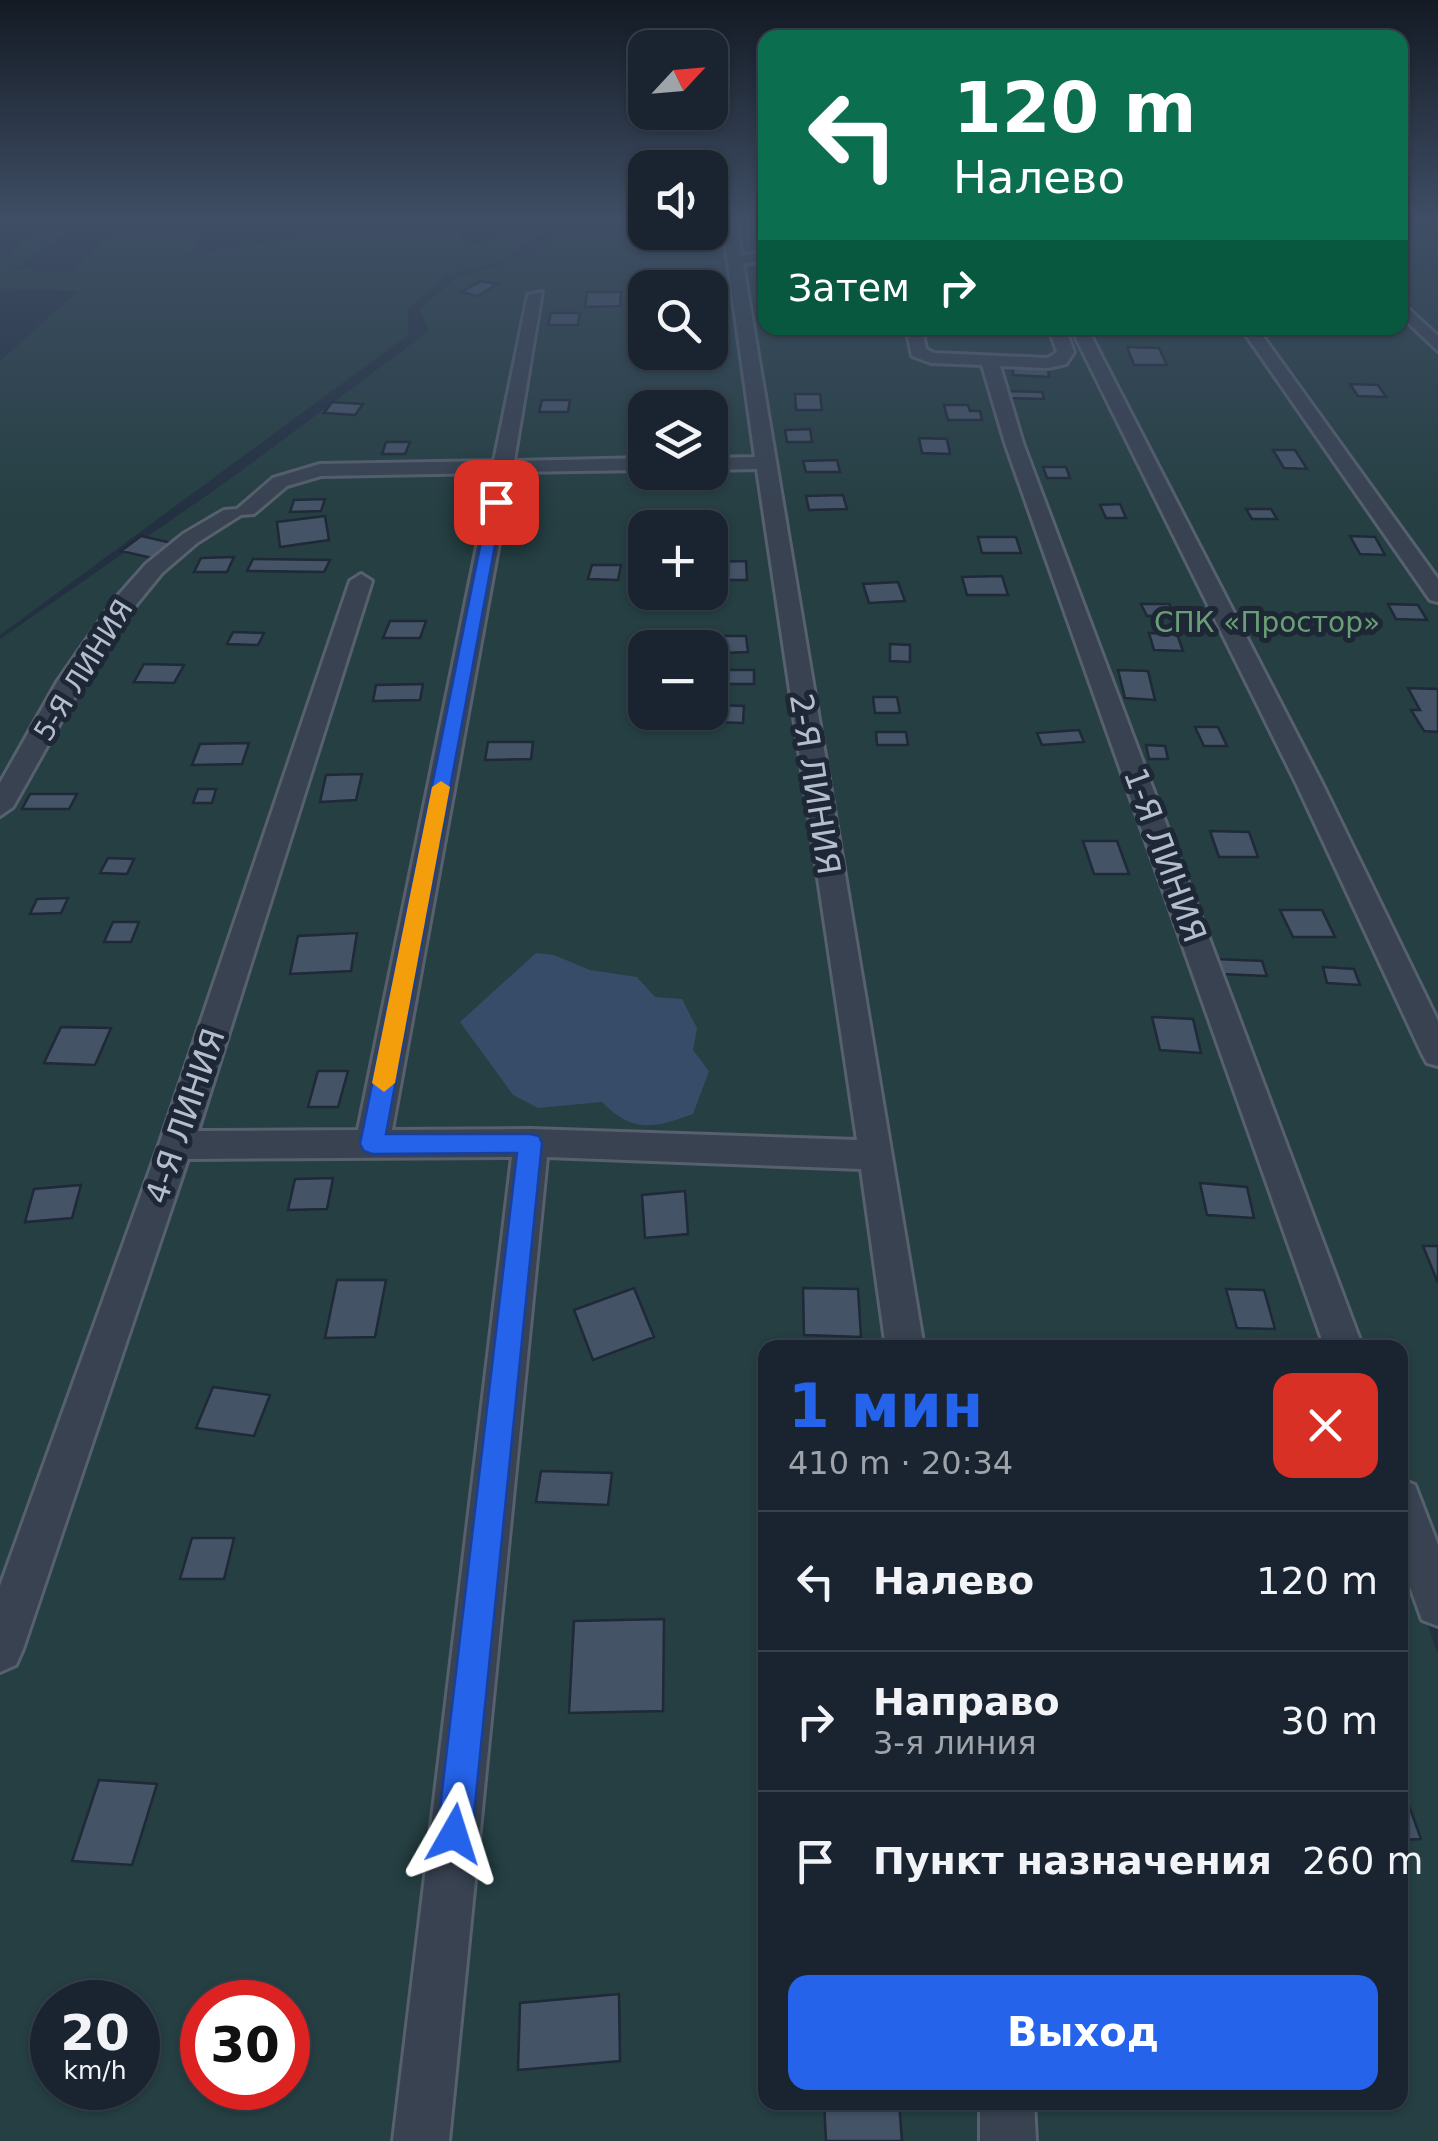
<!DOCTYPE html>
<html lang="ru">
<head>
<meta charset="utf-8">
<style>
  :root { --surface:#1a2431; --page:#232c39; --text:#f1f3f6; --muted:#9fa4ab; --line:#38414d; --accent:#2563eb }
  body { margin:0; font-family:"DejaVu Sans",sans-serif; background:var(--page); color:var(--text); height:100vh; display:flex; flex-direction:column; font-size:38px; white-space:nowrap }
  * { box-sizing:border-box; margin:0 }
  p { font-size:32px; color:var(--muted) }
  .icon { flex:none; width:55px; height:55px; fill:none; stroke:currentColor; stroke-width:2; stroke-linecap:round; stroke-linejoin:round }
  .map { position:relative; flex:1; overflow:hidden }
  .sheet { position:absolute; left:758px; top:1340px; width:650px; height:770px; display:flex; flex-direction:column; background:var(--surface); border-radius:20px; box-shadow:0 2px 8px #0004,0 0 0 2px var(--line) }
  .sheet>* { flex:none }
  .hud { position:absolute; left:758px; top:30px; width:650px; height:305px; border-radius:20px; box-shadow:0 2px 8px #0004,0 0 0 2px var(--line); background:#0b6e4f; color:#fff; overflow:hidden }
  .needle { width:65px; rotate:64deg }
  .tools { position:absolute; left:628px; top:30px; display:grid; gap:20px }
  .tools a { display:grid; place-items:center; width:100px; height:100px; border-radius:20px; background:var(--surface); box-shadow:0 2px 8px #0004,0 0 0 2px var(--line); font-size:50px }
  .speed { position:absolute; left:30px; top:1980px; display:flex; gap:20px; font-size:50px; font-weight:700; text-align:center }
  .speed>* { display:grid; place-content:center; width:130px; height:130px; border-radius:50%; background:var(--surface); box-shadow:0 2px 8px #0004,0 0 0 2px var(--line); line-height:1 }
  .speed small { font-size:25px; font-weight:400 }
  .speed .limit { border:15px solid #d22; background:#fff; color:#111 }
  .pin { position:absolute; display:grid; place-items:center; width:85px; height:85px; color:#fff; margin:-42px; border-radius:20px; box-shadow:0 5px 15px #0006 }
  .me { position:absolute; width:110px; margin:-55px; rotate:6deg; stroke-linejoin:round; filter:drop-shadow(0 0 8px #0008) }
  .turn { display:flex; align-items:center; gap:35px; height:210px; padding:0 30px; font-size:45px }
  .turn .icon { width:130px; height:130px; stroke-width:2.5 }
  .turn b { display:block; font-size:70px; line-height:85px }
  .then { display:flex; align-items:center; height:95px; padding:0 30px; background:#0003; gap:20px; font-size:38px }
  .round { display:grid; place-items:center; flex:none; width:105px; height:105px; border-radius:20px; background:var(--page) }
  .overview { display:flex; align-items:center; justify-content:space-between; height:170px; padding:0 30px }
  h1 { font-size:60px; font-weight:600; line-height:75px; color:var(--accent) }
  .button { display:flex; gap:20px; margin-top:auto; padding:20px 30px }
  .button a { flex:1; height:115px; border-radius:20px; background:var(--accent); color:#fff; font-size:40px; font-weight:600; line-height:115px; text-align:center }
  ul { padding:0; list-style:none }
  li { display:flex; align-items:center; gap:30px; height:140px; padding:0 30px; border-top:2px solid var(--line) }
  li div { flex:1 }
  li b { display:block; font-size:38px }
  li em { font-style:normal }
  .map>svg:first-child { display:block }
  .green { fill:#253f42; fill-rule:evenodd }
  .water { fill:#364c69 }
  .building { fill:#445366; stroke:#1f2938; stroke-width:2.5 }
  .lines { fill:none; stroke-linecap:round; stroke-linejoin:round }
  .minor-casing { stroke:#56606e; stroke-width:6 }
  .minor { fill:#384251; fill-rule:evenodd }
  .route { fill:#2563eb; stroke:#184099; stroke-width:2.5 }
  .slow { fill:#f59e0b }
  .labels { text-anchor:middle; stroke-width:10; stroke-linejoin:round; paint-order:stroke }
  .far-park-label { font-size:28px; fill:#6a9e75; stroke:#1d2736 }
  .far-street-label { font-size:28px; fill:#b4bdcb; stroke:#1d2736 }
  .street-label { font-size:32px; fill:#b4bdcb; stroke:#1d2736 }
</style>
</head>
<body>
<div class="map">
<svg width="1438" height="2141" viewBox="0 0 1438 2141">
  <rect width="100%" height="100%" fill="#233041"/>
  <!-- green -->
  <path class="green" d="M80,221H209L189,256L398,221H453L464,246L495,240L515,221H555L507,260L446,275L408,309V335L0,635V361L78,291L0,289V261L48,222ZM121,228L69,271L14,269L68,230Z
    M577,221H645V232H710V221H765V328H1400V221H1438V1563L1400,1462V1348L1357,1347L1060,555L1043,556L1328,1347L765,1348V2102H1400V1548L1438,1654V2141H0V639L226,482L429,331L419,309L456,278L530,255ZM645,288H710V352H645ZM645,408H710V472H645ZM645,528H710V592H645ZM645,648H710V712H645ZM52,2002H138V2088H52ZM202,2002H288V2088H202Z"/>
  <!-- water -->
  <path class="water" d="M536,953L554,955L590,970L637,977L655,997L682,999L697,1028L693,1050L709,1071L693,1114C655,1128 633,1134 602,1102L538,1108L513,1095L460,1022Z"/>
  <!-- building -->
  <path class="building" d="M481,281L497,284L478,296L461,292Z
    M587,292H621L620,306L585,307Z
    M551,313H580L578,325H548Z
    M1127,347L1159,348L1167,365H1134Z
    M1013,366L1048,368L1049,377L1013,375Z
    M1350,384L1378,385L1386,397L1358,396Z
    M1008,391L1042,392L1044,399L1010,398Z
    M795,394H820L822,410H796Z
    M542,400H570L568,412H539Z
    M332,402L363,404L355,415L324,413Z
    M944,405H968L970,411H980L982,420H948Z
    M810,429L812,442H787L785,430Z
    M919,438L947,439L950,454L922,453Z
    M386,442H410L405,454H382Z
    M1273,450H1295L1307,469L1284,468Z
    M837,460L840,472H806L803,461Z
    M1043,467H1066L1070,478H1047Z
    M843,495L847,509L809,510L806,496Z
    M325,499L321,511L290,512L294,500Z
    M1120,504L1126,518H1106L1100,505Z
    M1246,509H1271L1277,519H1252Z
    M325,516L329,540L280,547L277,522Z
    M141,536L172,543L152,558L121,551Z
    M1350,536L1375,537L1385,555L1360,554Z
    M978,537H1016L1021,553H982Z
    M234,557L227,572H194L201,558Z
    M253,559L330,560L324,572L247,571Z
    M746,561L747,580H710V562Z
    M592,565H621L618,580L588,579Z
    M1002,576L1008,595H967L962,577Z
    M898,582L905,601L869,603L863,584Z
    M1141,604H1169L1176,615L1147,616Z
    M1388,604L1418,605L1427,620L1396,619Z
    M390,621H426L420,638H383Z
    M233,632L264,633L258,645L227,644Z
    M1149,633L1177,634L1183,651L1154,650Z
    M721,636H746L748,652L723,653Z
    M890,644L910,645V662L890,661Z
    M144,664L184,665L174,683L134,682Z
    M713,670H754V684H713Z
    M1118,670L1148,671L1155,700L1125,698Z
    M423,684L420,700L373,701L376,685Z
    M1408,688L1438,689V732L1424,731L1411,710H1420Z
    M873,697H897L900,713H875Z
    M713,705L744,706L743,723L712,722Z
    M1195,727H1218L1227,746H1204Z
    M1079,730L1084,742L1042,745L1037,733Z
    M876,732H906L908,745H877Z
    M488,742H533L531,759L485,760Z
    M249,743L242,764L192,765L200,744Z
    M1146,745L1165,746L1168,759H1149Z
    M362,774L356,800L320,802L326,775Z
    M198,789H216L212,803H193Z
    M30,794H77L69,809H22Z
    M1210,831L1249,832L1258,857H1219Z
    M1083,841H1117L1129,874H1094Z
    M108,858L134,859L127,874L100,873Z
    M68,898L61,913L30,914L37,899Z
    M1280,910H1322L1335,937H1293Z
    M113,922H139L131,942H104Z
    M357,933L351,971L290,974L298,936Z
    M1216,959L1262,961L1267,976L1220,974Z
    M1323,967L1354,969L1360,985L1327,983Z
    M1152,1017L1193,1019L1201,1053L1160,1050Z
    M61,1027L111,1028L95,1065L44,1063Z
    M318,1071H348L338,1107H308Z
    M333,1178L327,1209L288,1210L295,1179Z
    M1200,1183L1247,1187L1254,1218L1207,1215Z
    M81,1185L72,1218L25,1222L34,1189Z
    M685,1191L688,1234L645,1238L642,1195Z
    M1423,1246H1438V1283Z
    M337,1280H386L375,1337L325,1338Z
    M634,1288L654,1337L593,1360L574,1310Z
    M803,1288L858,1289L861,1337L804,1335Z
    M1226,1289L1264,1290L1275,1329L1237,1328Z
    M213,1387L270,1395L254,1436L196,1428Z
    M541,1471L612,1473L608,1505L536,1502Z
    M192,1538H234L224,1579H180Z
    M664,1619L663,1711L569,1713L574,1621Z
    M99,1780L157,1784L132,1865L72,1861Z
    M1404,1792L1421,1839L1400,1840V1793Z
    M619,1994L620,2061L518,2070L520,2003Z
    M824,2102H899L902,2141H826Z"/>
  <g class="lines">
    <defs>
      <path id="minor" d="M722,221H736L741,255L765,253V261L743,264L924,1348H886L861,1169L547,1157L449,2141H393L512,1157L188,1159L23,1649L16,1665L0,1672V1586L159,1145L350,581L361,574L372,581L198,1131L358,1130L492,473L321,476L287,486L254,514L241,515L197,543L162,573L105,643L13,807L0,816V783L57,682L115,599L146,564L183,534L224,510L237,509L273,478L320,464L494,461L528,295L542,292L514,461L645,458V470L512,472L392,1130L531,1129L857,1140L757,469L710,470V458L755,457Z
        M1400,301L1438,336V351L1400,315Z
        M906,328H922L926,349L934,353L1048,358L1057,352L1049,328H1065L1074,352L1066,364L1048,368L1000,366L1023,443L1363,1348H1325L1005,443L982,365L931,363L912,356Z
        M1071,328H1087L1322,783L1438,1021V1066L1427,1063L1422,1054L1296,783Z
        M1241,328H1257L1438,579V602L1430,600Z
        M1400,1479L1415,1485L1438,1545V1626L1422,1620L1400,1559Z
        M980,2102H1034L1036,2141H980Z"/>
    </defs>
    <!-- minor casing -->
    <use href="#minor" class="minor-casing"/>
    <!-- minor -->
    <use href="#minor" class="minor"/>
  </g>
  <!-- sky -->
  <linearGradient id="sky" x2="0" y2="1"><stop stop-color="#131a24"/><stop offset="0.42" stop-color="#3f4e65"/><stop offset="1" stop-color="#3f4e65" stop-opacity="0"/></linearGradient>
  <rect width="1438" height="520" fill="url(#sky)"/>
  <!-- route -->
  <path class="route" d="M496,498L503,502L386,1134H530L539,1136L542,1143L472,1834L467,1846L454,1851L442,1846L437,1834L517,1153L372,1154L364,1151L360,1144L489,502Z"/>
  <!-- slow -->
  <path class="slow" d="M441,781L450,787L395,1083L384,1092L372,1083L432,787Z"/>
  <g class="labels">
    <!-- far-park labels -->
    <g class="far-park-label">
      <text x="1267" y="632">СПК «Простор»</text>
    </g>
    <!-- far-street labels -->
    <g class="far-street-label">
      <text transform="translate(83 670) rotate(-58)" y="10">5-Я ЛИНИЯ</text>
    </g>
    <!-- street labels -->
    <g class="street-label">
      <text transform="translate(815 784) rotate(81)" y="11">2-Я ЛИНИЯ</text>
      <text transform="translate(1165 855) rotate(70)" y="11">1-Я ЛИНИЯ</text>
      <text transform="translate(185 1116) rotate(-71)" y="11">4-Я ЛИНИЯ</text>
    </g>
  </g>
</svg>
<div class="tools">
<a><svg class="needle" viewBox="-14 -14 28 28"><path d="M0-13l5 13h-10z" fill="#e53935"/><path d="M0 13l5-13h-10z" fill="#9fa4ab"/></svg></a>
<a><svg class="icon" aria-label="sound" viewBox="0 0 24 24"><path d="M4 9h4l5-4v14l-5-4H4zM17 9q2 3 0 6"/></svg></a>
<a><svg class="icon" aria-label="search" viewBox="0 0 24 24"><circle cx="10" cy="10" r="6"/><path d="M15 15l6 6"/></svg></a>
<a><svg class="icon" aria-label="layers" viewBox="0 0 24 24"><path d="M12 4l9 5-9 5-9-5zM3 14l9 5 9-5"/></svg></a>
<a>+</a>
<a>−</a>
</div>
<div class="speed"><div>20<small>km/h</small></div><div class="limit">30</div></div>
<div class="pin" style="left:496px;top:502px;background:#d93025"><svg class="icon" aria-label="arrive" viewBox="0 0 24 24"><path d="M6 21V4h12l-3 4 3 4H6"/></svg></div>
<svg class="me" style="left:454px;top:1834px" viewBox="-20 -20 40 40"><path d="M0-17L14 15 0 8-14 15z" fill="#2563eb" stroke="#fff" stroke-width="4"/></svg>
<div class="hud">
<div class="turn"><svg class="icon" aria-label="left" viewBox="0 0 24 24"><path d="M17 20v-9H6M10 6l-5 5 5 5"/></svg><div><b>120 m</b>Налево</div></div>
<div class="then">Затем<svg class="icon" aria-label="right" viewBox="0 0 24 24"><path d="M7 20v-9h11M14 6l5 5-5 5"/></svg></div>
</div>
<section class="sheet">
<div class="overview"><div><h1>1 мин</h1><p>410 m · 20:34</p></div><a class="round" style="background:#d93025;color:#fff"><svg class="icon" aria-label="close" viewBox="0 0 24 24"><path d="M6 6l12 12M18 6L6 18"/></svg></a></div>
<ul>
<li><svg class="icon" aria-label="left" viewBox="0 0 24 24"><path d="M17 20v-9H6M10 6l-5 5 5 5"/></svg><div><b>Налево</b></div><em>120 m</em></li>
<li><svg class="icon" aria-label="right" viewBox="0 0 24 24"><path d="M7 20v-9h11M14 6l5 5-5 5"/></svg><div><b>Направо</b><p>3-я линия</p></div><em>30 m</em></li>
<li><svg class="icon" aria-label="arrive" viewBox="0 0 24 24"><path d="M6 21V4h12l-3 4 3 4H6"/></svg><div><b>Пункт назначения</b></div><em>260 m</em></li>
</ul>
<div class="button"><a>Выход</a></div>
</section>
</div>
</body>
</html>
